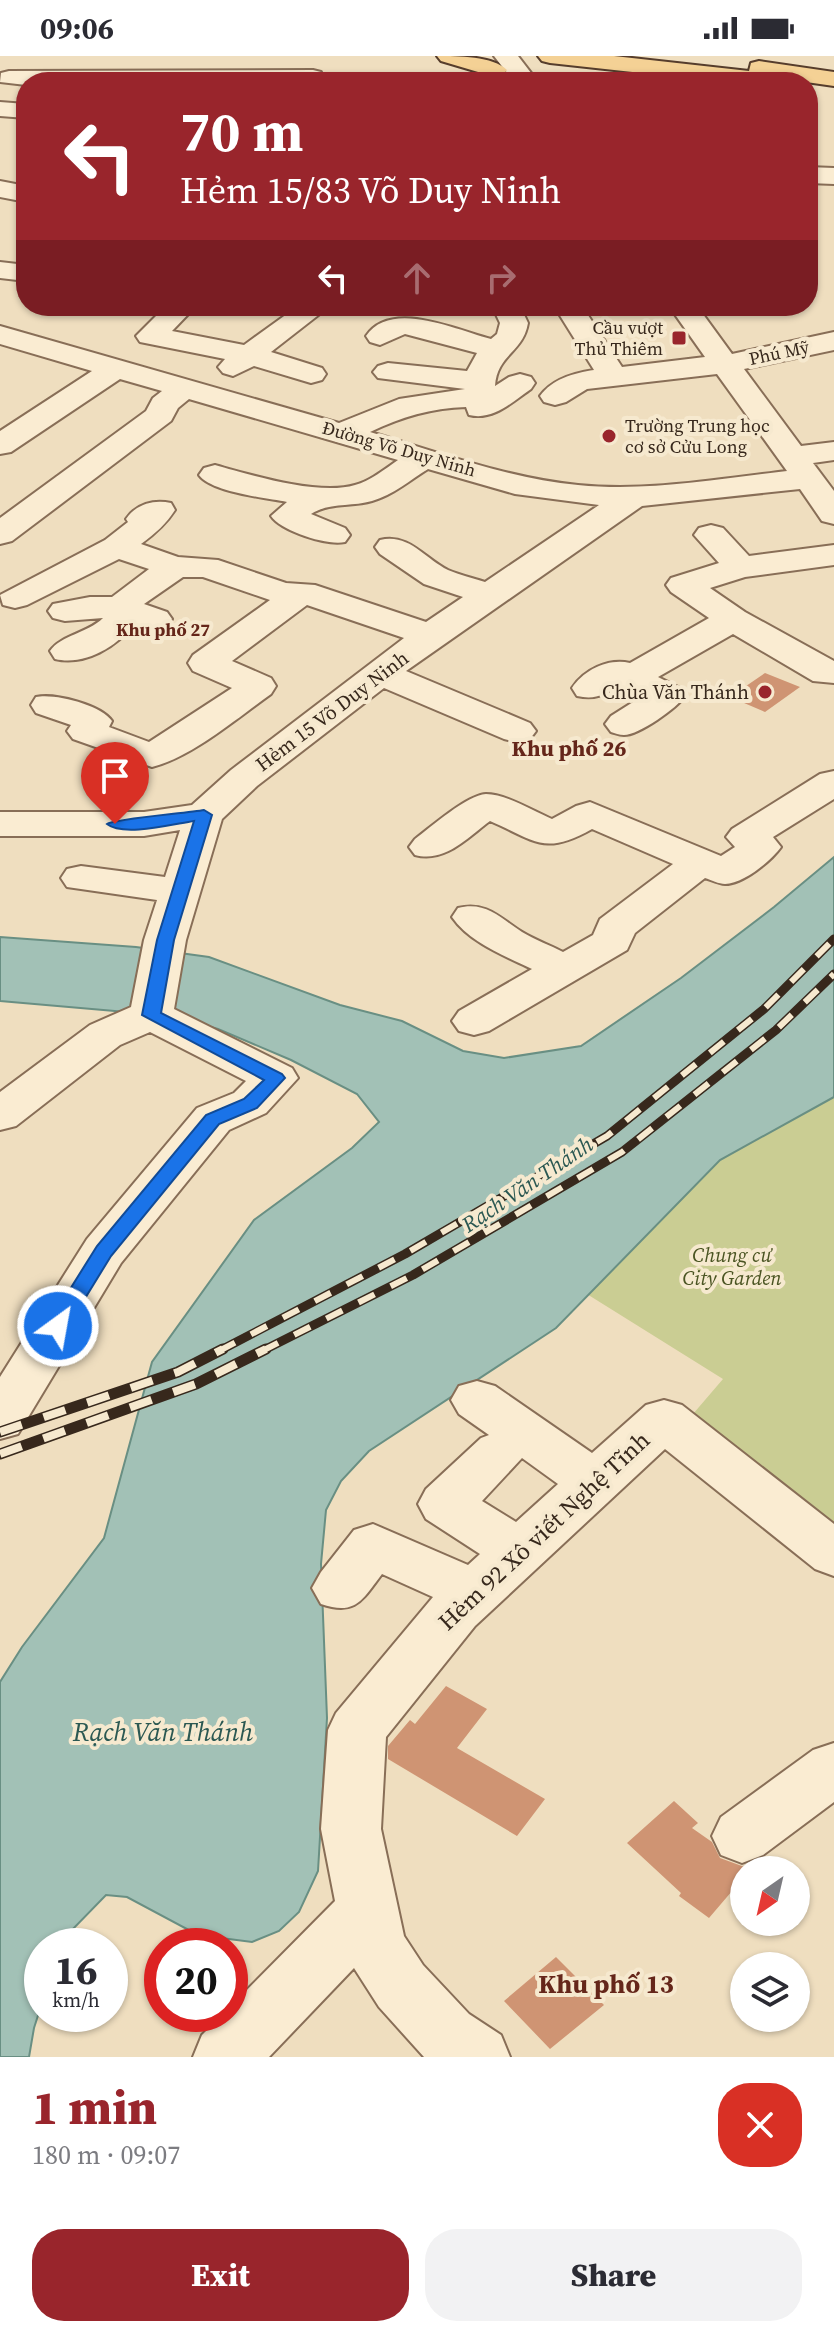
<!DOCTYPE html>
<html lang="en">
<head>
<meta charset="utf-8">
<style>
  :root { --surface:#fff; --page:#f2f2f3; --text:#2b2b33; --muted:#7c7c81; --accent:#99252c }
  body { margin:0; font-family:"Source Serif 4",serif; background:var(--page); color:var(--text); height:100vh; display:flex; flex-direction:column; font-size:30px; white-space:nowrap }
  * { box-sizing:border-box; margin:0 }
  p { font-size:26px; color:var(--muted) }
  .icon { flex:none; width:44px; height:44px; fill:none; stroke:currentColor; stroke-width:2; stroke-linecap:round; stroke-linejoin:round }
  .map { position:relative; height:2001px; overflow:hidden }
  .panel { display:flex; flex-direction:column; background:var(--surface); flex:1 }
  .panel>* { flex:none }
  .top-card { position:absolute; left:16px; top:16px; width:802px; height:244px; border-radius:32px; box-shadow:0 2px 6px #0004; background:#99252c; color:#fff; overflow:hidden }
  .needle { width:52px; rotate:214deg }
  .fabs { position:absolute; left:730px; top:1800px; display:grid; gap:16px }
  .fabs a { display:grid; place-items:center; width:80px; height:80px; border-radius:50%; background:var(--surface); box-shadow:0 2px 6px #0004; font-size:40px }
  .speed { position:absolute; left:24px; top:1872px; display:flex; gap:16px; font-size:40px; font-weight:700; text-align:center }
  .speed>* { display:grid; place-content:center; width:104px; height:104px; border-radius:50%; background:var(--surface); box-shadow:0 2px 6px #0004; line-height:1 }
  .speed small { font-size:20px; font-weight:400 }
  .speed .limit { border:12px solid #d22; background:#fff; color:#111 }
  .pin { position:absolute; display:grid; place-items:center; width:68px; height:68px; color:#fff; margin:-82px -34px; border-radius:50% 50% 50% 0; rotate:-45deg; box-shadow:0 0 8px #0007 }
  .pin .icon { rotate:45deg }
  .me { position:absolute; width:88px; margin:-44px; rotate:32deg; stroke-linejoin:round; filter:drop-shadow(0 0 6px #0008) }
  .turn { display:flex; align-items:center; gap:28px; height:168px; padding:0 32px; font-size:36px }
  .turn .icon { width:104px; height:104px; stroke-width:2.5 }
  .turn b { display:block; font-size:56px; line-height:68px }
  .lanes { display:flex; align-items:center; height:76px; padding:0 32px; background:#0003; justify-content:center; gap:40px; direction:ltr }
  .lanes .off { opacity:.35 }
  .round { display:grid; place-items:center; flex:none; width:84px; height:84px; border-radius:32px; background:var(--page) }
  .headline { display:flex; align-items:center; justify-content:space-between; height:136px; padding:0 32px }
  h1 { font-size:48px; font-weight:800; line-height:60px; color:var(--accent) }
  .button { display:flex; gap:16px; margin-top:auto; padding:16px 32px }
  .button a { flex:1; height:92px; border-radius:32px; background:var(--accent); color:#fff; font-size:32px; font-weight:800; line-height:92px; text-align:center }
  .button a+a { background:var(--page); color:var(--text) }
  .status { display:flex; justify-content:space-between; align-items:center; height:56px; padding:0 40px; background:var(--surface); direction:ltr }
  .status svg { height:22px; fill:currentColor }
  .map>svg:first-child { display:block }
  .green { fill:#cacd93 }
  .water { fill:#a2c1b6; stroke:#698f83; stroke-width:2 }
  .building { fill:#cf9473 }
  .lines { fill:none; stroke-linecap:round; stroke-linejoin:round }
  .minor-casing { stroke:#886e57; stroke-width:4 }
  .major-casing { stroke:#563d2c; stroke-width:4 }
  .minor { fill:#faecd2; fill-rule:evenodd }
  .major { fill:#f4d195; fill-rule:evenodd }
  .rail-far1-casing { stroke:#37281c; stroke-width:9 }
  .rail-casing { stroke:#37281c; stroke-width:11 }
  .rail-far1 { stroke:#f6e9cf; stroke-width:6; stroke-dasharray:18; stroke-linecap:butt }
  .rail { stroke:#f6e9cf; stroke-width:8; stroke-dasharray:23; stroke-linecap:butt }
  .route { fill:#1a73e8; stroke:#114b97; stroke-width:2 }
  .poi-dot { fill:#99252c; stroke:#f6e9cf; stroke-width:3 }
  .labels { text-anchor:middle; stroke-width:8; stroke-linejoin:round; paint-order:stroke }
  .far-poi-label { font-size:18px; fill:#37281c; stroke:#f6e9cf; text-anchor:end }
  .far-street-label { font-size:18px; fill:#37281c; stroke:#f6e9cf }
  .far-neighbourhood-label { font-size:18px; font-weight:bold; fill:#65261a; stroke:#f6e9cf }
  .poi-label { font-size:20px; fill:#37281c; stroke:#f6e9cf; text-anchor:end }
  .street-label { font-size:20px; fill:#37281c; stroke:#f6e9cf }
  .park-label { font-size:20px; font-style:italic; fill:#4a5422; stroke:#f6e9cf }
  .neighbourhood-label { font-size:22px; font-weight:bold; fill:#65261a; stroke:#f6e9cf }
  .water-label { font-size:22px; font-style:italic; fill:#2b5852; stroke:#f6e9cf }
  .near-street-label { font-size:24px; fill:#37281c; stroke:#f6e9cf }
  .near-water-label { font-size:26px; font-style:italic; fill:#2b5852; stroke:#f6e9cf }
  .near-neighbourhood-label { font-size:26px; font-weight:bold; fill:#65261a; stroke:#f6e9cf }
</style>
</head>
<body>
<div class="status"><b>09:06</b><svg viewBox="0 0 49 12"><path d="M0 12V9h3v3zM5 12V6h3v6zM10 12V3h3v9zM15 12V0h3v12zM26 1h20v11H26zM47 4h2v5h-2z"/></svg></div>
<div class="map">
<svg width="834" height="2001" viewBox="0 0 834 2001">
  <rect width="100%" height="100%" fill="#efdebf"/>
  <!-- green -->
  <path class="green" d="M834,1027V1472L693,1358L723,1323L542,1210Z"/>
  <!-- water -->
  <path class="water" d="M834,801V1041L720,1104L556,1272L369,1395L341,1425L326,1454L321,1508L327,1662L318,1815L299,1856L279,1875L252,1886L198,1879L127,1841L106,1839L67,1879L63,1890H42V1947L34,1972L29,2001H0V1626L22,1591L104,1482L152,1306L254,1164L352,1092L379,1066L357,1038L291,1004L218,973L172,960L0,945V881L136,891L209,901L340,949L402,965L463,995L504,1002L581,990L681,922L774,851Z"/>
  <!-- building -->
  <path class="building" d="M765,617L800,631L765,656L730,641Z
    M446,1630L487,1653L457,1692L545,1743L517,1780L388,1703V1690L410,1664L415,1668Z
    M674,1745L698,1767L692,1772L712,1786L720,1802L750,1813L744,1814V1821L709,1862L679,1840L681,1837L627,1787Z
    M556,1901L604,1949L550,1993L504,1945Z"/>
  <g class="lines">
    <defs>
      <path id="minor" d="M494,0H518L538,26H514Z
        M313,14L321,16L324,26H26V29L0,26L1,17L9,15Z
        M0,46L26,48V62L0,60Z
        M808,111L834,112V128L808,127Z
        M0,125L26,130V146L0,141Z
        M0,206L26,209V225L0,222Z
        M166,250H196L172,275L244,289L298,250H330L271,296L322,312L326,318L322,324L311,327L254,310L233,320L223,317L218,311L225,303L140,286L136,280Z
        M492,250H520L528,267C523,297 497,298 495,330L509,321L520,318L531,321L535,327L531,333C512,346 493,365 469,359L466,351C431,352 401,361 370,376C438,396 507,422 578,429C647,436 719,423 787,415L717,318L587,333L566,346L555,349L544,346L540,340C552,323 574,317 594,314L554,250H582L622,311L705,301L669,250H697L732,298L834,276V294L744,313L801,390L834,386V404L813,407L834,435V468L822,465L800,433L642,450L406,615L530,667L536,675L530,683L517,686L504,683L384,632L257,730L222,763L186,884L174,953L292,1012L298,1022L266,1057L229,1074L121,1207L18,1378L0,1383V1321L87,1183L197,1052L234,1037L246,1025L150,976L120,989L16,1070L0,1074V1036L90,969L131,951L144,884L157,844L67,831L61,822L67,813L81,810L165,821L180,774L144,780H0V756H144L192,749L231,714L404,582L307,549L232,605L271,622L276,630L271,638C237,662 192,701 152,711L73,683L67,675L71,669L36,657L31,649L36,641C55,637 101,649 112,665L109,671L149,686L232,632L193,615L188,607L193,599L270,544L203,521H183L144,548L167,556L172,563L167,570L155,573L134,567C118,591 84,610 55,603L50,595C61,579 88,577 103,562L65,565L53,562L48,555L53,548L90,541H112L149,513L119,503L27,549L15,552L3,549L0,539L105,484L128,466L126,463C136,448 154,443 171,447L175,454C166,468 156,477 141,488L178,501L218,504L286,527L315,529L426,566L463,541L424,528L380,498L375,491L380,484C409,477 424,502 448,514C460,519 473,522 485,526L599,449L515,438L428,413C410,424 393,439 372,445C351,451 330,446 311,458L345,472L350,479L345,486C327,490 281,475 271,460L287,446C266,442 211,436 199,419L204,412L215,409C251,419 319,440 355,429C370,425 385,413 398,404L189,343L178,352L171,365L12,485L0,488V462L146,355L153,342L162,335L120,323L11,396L0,398V375L92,315L0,288V270L339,367L399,343L465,333L378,322L373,316L378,310L388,307L467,315L477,297L405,278L380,289L370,286L366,280C391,243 456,274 491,283L497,278L500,267Z
        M711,469L723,472L749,500L834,489V509L745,521L710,532L745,556L834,605V627L813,625L733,578L658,621L680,632L685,640C677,652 639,679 624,679C619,679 615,677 611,676L605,668L611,660L641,641L618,630C604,639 595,644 577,640L572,632C584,614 608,602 630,607L709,562L671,536L666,529L671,522L719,507L694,479L699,472Z
        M834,715V743L773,781L781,791C771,805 743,828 725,828C719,828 711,824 705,822L635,877L627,894L489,975L474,979L459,975L452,965L459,955L532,913C505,900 470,887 452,861L458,852C486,845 500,862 522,876C535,884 550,889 563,896L593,879L600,863L673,808L592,773C544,800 536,785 490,765C467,782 445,807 415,799L409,791L415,783C431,771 467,739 486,738C506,738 533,755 552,763L576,750L590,746L721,800L735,791L726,781L732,773L820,718Z
        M477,1325L495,1330L592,1397L646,1349L664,1344L682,1349L834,1468V1520L815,1513L665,1393L475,1570L386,1681L381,1773L404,1880L423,1909L469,1958L501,1979L510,2001H424L379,1951L354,1912L269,2001H193L202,1979L223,1958H230V1951L335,1845L321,1773L328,1674L336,1657L433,1541L382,1518C362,1544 356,1560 321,1548L312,1532L321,1516L354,1474L373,1468L468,1509L480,1498L426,1463L418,1448L426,1433L481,1382L489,1379L459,1358L451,1344L459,1330ZM522,1402L558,1428L516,1466L482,1445Z
        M834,1687V1746L763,1799L742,1807L721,1799L712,1780L721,1761L813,1694Z"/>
      <path id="major" d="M437,0C458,0 493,0 507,14L503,19L495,21L441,5Z
        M538,0H614L749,15L751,7L759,5L834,16V30L799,25L724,26L550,7L542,5Z"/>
    </defs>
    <!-- minor casing -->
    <use href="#minor" class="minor-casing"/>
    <!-- major casing -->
    <use href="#major" class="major-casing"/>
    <!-- minor -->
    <use href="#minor" class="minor"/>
    <!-- major -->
    <use href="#major" class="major"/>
    <defs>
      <path id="rail-far1" d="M219,1295L405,1198L607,1080L764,953L834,883
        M262,1295L413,1219L622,1096L776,974L834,918"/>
      <path id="rail" d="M0,1376L178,1316L223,1293
        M0,1398L196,1328L266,1293"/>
    </defs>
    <!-- rail-far1 casing -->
    <use href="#rail-far1" class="rail-far1-casing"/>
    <!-- rail casing -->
    <use href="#rail" class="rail-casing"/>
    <!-- rail-far1 -->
    <use href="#rail-far1" class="rail-far1"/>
    <!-- rail -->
    <use href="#rail" class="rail"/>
  </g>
  <!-- route -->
  <path class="route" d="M204,754L212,759L174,884L161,957L282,1018L285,1022L257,1052L219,1068L111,1200L65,1275H50L47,1270L97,1190L206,1059L244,1043L264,1024L142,959L157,884L194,765C173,768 123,781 107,768C113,763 188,757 204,754Z"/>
  <!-- markers -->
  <g class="poi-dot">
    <rect x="671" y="274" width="16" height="16" rx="4"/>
    <circle cx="609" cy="380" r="8"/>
    <circle cx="765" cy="636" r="8"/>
  </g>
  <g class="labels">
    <!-- far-poi labels -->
    <g class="far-poi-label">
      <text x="663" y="278">Cầu vượt<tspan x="663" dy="21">Thủ Thiêm</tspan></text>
      <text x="625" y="376" text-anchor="start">Trường Trung học<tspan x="625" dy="21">cơ sở Cửu Long</tspan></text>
    </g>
    <!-- far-street labels -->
    <g class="far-street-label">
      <text transform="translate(779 297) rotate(-12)" y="6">Phú Mỹ</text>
      <text transform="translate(399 393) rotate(16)" y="6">Đường Võ Duy Ninh</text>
    </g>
    <!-- far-neighbourhood labels -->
    <g class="far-neighbourhood-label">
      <text x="163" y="580">Khu phố 27</text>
    </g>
    <!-- poi labels -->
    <g class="poi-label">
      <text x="749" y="643">Chùa Văn Thánh</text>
    </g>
    <!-- street labels -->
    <g class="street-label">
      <text transform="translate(332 655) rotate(-37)" y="7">Hẻm 15 Võ Duy Ninh</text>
    </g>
    <!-- park labels -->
    <g class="park-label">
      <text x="732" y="1206">Chung cư<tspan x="732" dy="23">City Garden</tspan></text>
    </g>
    <!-- neighbourhood labels -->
    <g class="neighbourhood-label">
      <text x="569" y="700">Khu phố 26</text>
    </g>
    <!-- water labels -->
    <g class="water-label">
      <text transform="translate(527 1128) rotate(-34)" y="8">Rạch Văn Thánh</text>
    </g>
    <!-- near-street labels -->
    <g class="near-street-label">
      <text transform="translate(544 1475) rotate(-43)" y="8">Hẻm 92 Xô viết Nghệ Tĩnh</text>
    </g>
    <!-- near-water labels -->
    <g class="near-water-label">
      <text x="163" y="1685">Rạch Văn Thánh</text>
    </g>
    <!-- near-neighbourhood labels -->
    <g class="near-neighbourhood-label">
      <text x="606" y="1937">Khu phố 13</text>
    </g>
  </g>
</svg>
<div class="fabs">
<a><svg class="needle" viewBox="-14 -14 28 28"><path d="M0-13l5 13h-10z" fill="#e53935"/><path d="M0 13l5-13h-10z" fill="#7c7c81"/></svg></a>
<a><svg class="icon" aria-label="layers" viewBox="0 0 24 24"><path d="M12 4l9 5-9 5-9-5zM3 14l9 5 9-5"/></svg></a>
</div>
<div class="speed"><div>16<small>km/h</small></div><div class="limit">20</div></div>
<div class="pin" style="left:115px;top:768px;background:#d93025"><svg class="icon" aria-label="arrive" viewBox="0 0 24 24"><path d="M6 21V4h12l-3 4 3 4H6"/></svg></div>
<svg class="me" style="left:58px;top:1270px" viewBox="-20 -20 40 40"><circle r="17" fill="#1a73e8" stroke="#fff" stroke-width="3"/><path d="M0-11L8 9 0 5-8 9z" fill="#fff"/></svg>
<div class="top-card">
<div class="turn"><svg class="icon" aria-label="left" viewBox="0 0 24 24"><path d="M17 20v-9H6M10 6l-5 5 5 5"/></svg><div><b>70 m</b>Hẻm 15/83 Võ Duy Ninh</div></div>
<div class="lanes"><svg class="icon" aria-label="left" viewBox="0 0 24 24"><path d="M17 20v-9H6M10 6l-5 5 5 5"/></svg><svg class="icon off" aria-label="ahead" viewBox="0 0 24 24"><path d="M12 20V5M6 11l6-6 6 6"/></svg><svg class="icon off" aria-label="right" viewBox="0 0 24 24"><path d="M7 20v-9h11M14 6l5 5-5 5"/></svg></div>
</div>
</div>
<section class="panel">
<div class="headline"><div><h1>1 min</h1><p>180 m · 09:07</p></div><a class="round" style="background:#d93025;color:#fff"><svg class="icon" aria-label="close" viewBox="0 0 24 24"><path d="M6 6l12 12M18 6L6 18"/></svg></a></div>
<div class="button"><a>Exit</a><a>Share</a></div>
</section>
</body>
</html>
